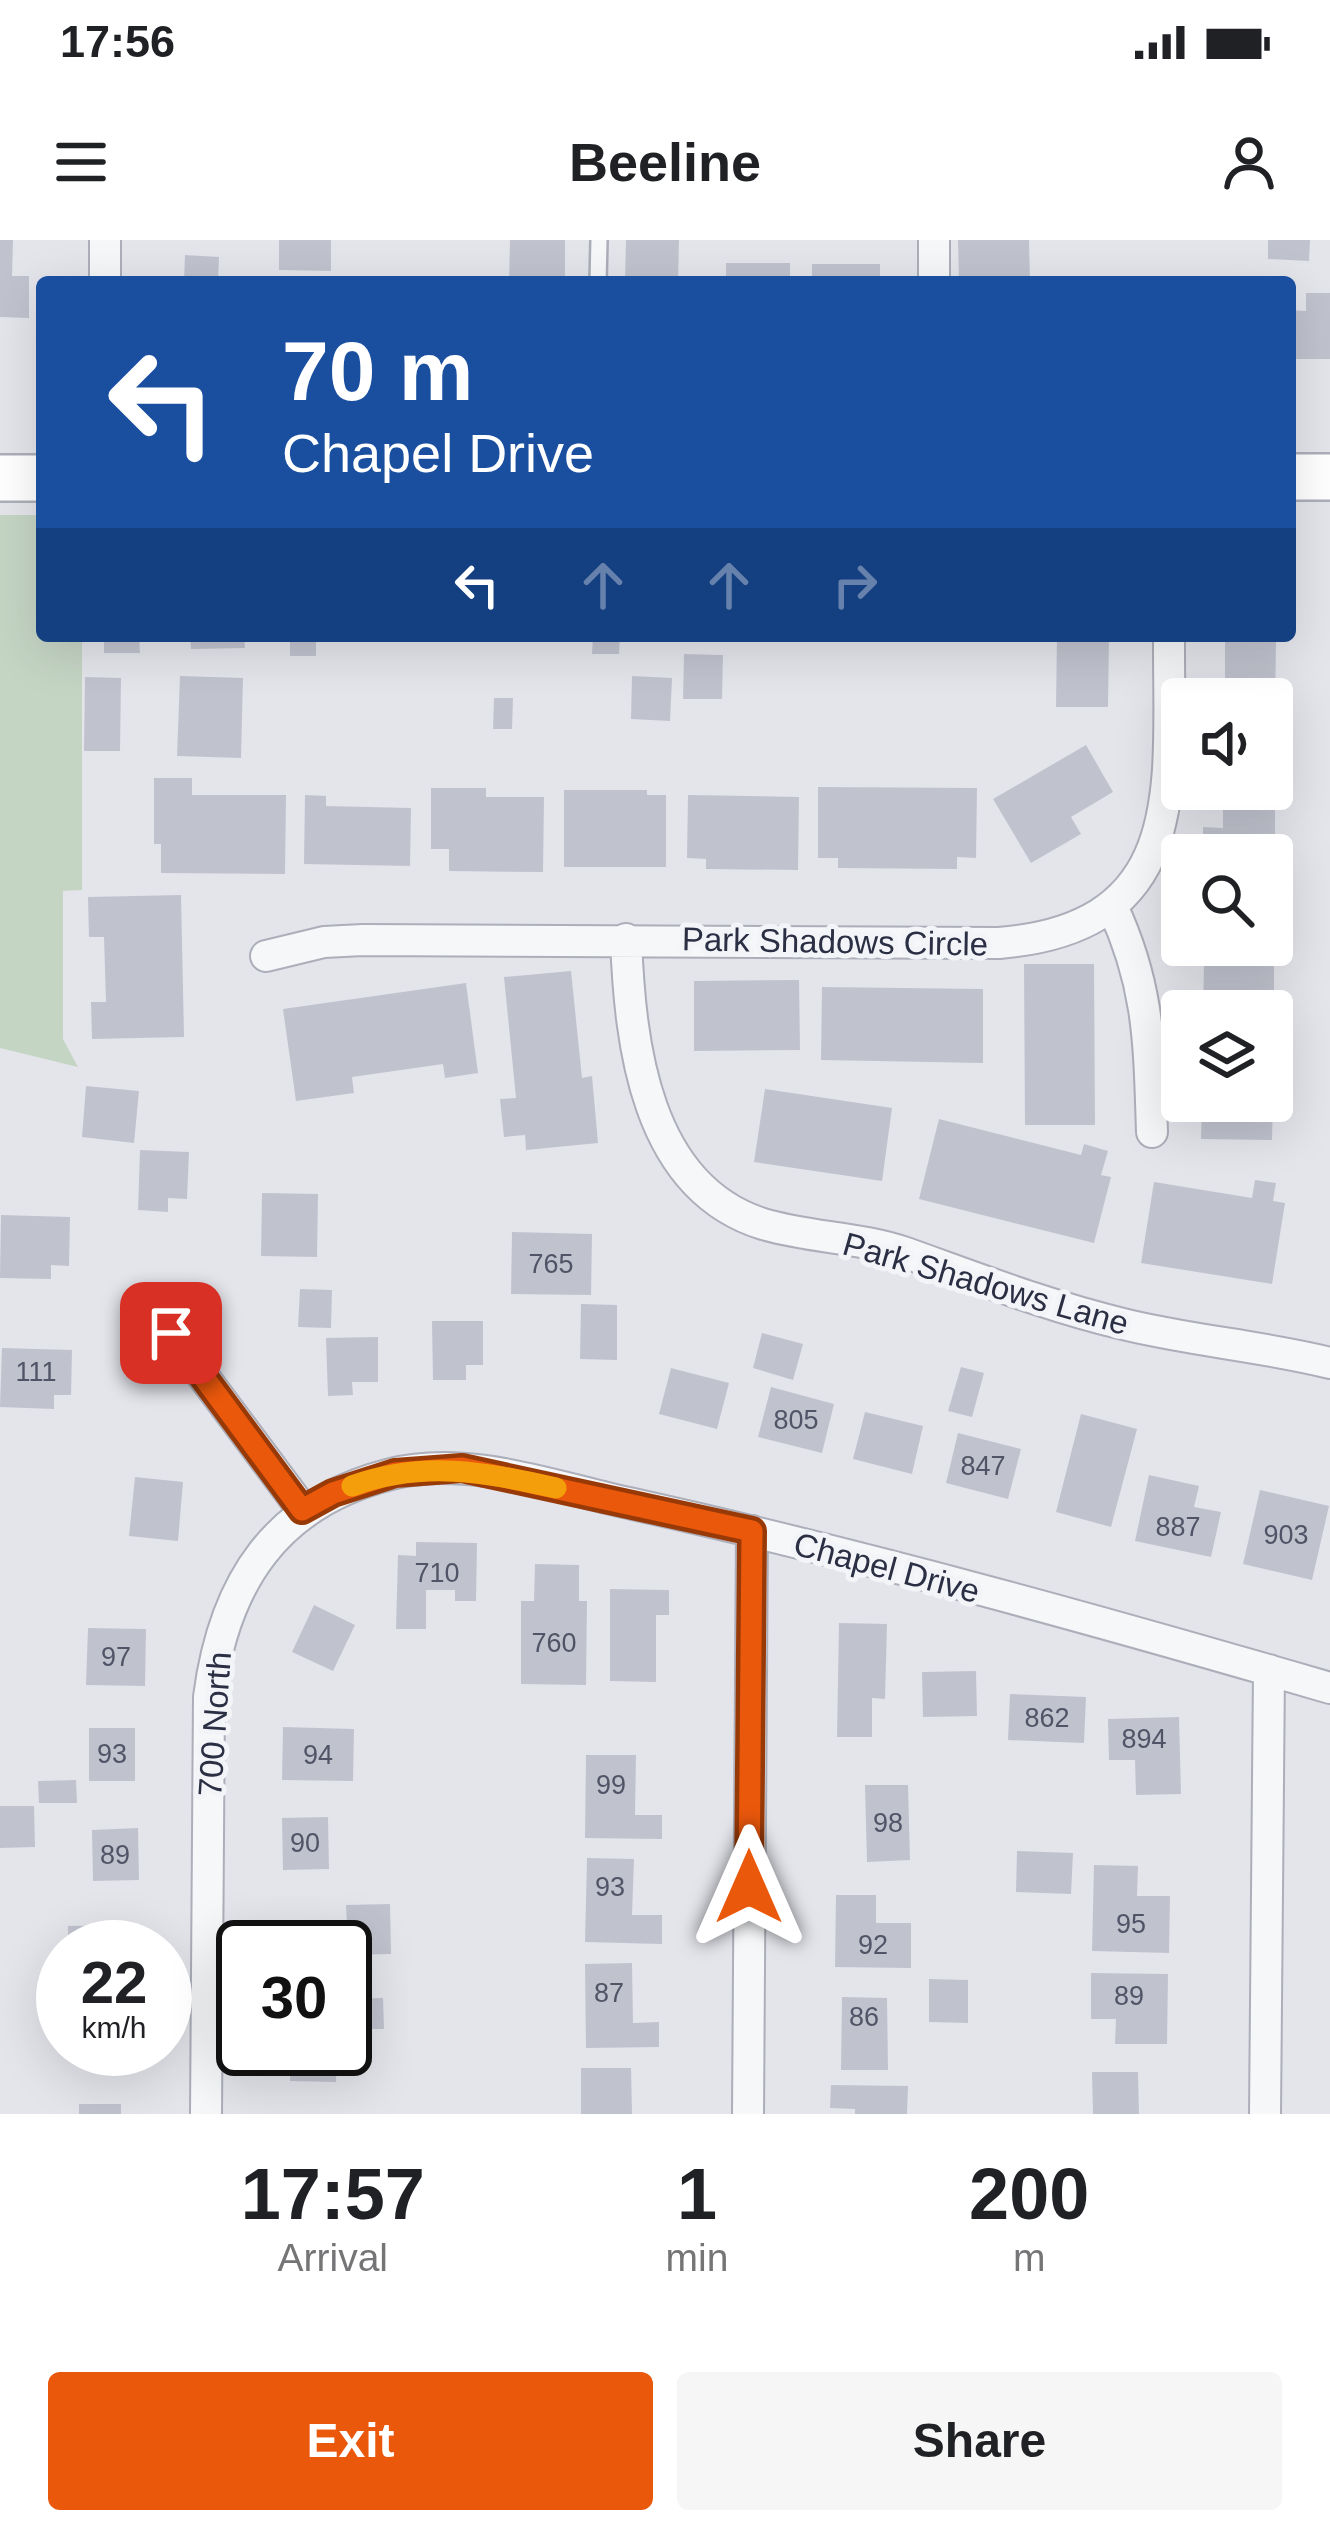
<!DOCTYPE html>
<html lang="en">
<head>
<meta charset="utf-8">
<style>
  :root { --surface:#fff; --page:#f6f6f6; --text:#202124; --muted:#757577; --accent:#ea580c }
  body { margin:0; font-family:Arial,sans-serif; background:var(--page); color:var(--text); height:100vh; display:flex; flex-direction:column; font-size:45px; white-space:nowrap }
  * { box-sizing:border-box; margin:0 }
  p { font-size:39px; color:var(--muted) }
  .icon { flex:none; width:66px; height:66px; fill:none; stroke:currentColor; stroke-width:2; stroke-linecap:round; stroke-linejoin:round }
  .map { position:relative; height:1874px; overflow:hidden }
  .panel { display:flex; flex-direction:column; background:var(--surface); flex:1 }
  .panel>* { flex:none }
  .guide { position:absolute; left:36px; top:36px; width:1260px; height:366px; border-radius:12px; box-shadow:0 12px 48px #0002; background:#1a4fa0; color:#fff; overflow:hidden }
  .fabs { position:absolute; left:1161px; top:438px; display:grid; gap:24px }
  .fabs a { display:grid; place-items:center; width:132px; height:132px; border-radius:12px; background:var(--surface); box-shadow:0 12px 48px #0002; font-size:60px }
  .speed { position:absolute; left:36px; top:1680px; display:flex; gap:24px; font-size:60px; font-weight:700; text-align:center }
  .speed>* { display:grid; place-content:center; width:156px; height:156px; border-radius:50%; background:var(--surface); box-shadow:0 12px 48px #0002; line-height:1 }
  .speed small { font-size:30px; font-weight:400 }
  .speed .limit { border:6px solid #111; border-radius:18px; background:#fff; color:#111 }
  .pin { position:absolute; display:grid; place-items:center; width:102px; height:102px; color:#fff; margin:-51px; border-radius:24px; box-shadow:0 6px 18px #0006 }
  .me { position:absolute; width:132px; margin:-66px; rotate:0deg; stroke-linejoin:round; filter:drop-shadow(0 0 9px #0008) }
  .turn { display:flex; align-items:center; gap:42px; height:252px; padding:0 48px; font-size:54px }
  .turn .icon { width:156px; height:156px; stroke-width:2.5 }
  .turn b { display:block; font-size:84px; line-height:102px }
  .lanes { display:flex; align-items:center; height:114px; padding:0 48px; background:#0003; justify-content:center; gap:60px; direction:ltr }
  .lanes .off { opacity:.35 }
  .eta { display:flex; justify-content:space-evenly; align-items:center; height:204px; text-align:center }
  .eta b { font-size:72px; font-weight:700; line-height:84px }
  .cta { display:flex; gap:24px; margin-top:auto; padding:24px 48px }
  .cta a { flex:1; height:138px; border-radius:12px; background:var(--accent); color:#fff; font-size:48px; font-weight:700; line-height:138px; text-align:center }
  .cta a+a { background:var(--page); color:var(--text) }
  .status { display:flex; justify-content:space-between; align-items:center; height:84px; padding:0 60px; background:var(--surface); direction:ltr }
  .status svg { height:33px; fill:currentColor }
  header { display:flex; justify-content:space-between; align-items:center; height:156px; padding:0 48px; background:var(--surface); font-size:54px; font-weight:700 }
  .map>svg:first-child { display:block }
  .green { fill:#c5d5c4 }
  .building { fill:#c0c3ce }
  .lines { fill:none; stroke-linecap:round; stroke-linejoin:round }
  .service-casing { stroke:#acaeb9; stroke-width:20 }
  .minor-casing { stroke:#acaeb9; stroke-width:34 }
  .secondary-casing { stroke:#acaeb9; stroke-width:50 }
  .service { stroke:#f6f7f9; stroke-width:15 }
  .minor { stroke:#f6f7f9; stroke-width:30 }
  .secondary { stroke:#fff; stroke-width:45 }
  .route-casing { stroke:#983908; stroke-width:30 }
  .route { stroke:#ea580c; stroke-width:21 }
  .slow { stroke:#f59e0b; stroke-width:21 }
  .labels { text-anchor:middle; stroke-width:10; stroke-linejoin:round; paint-order:stroke }
  .number-label { font-size:27px; fill:#505466 }
  .street-label { font-size:33px; fill:#2b2f44; stroke:#f3f4f8 }
</style>
</head>
<body>
<div class="status"><b>17:56</b><svg viewBox="0 0 49 12"><path d="M0 12V9h3v3zM5 12V6h3v6zM10 12V3h3v9zM15 12V0h3v12zM26 1h20v11H26zM47 4h2v5h-2z"/></svg></div>
<header><svg class="icon" aria-label="menu" viewBox="0 0 24 24"><path d="M4 6h16M4 12h16M4 18h16"/></svg>Beeline<svg class="icon" aria-label="person" viewBox="0 0 24 24"><circle cx="12" cy="8" r="4"/><path d="M4 21q1-7 8-7t8 7"/></svg></header>
<div class="map">
<svg width="1330" height="1874" viewBox="0 0 1330 1874">
  <rect width="100%" height="100%" fill="#e3e5eb"/>
  <!-- green -->
  <path class="green" d="M0,275H42V396H82V650L63,651V799L78,827L0,808Z"/>
  <!-- building -->
  <path class="building" d="M0,0H13L12,36H29V78L0,77Z
    M279,0H331V31L279,30Z
    M510,0H565V42H509Z
    M626,0H679L678,42H625Z
    M958,0H1029L1030,42H959Z
    M1268,0H1310L1309,21L1268,19Z
    M185,15L219,17L218,42H184Z
    M726,23H790V42H726Z
    M812,24H880V42H812Z
    M1306,53H1330V119H1290V70L1306,71Z
    M104,396H139L140,413H104Z
    M190,396H244L245,408L191,409Z
    M290,396H316V416H290Z
    M593,396H620L619,414H592Z
    M1057,396H1109L1108,467H1056Z
    M1225,402H1276L1275,459H1225Z
    M684,414L723,415L722,459H683Z
    M180,436L243,438L241,518L177,516Z
    M632,436L672,438L670,481L631,479Z
    M85,437L121,438L120,511H84Z
    M494,458H513L512,489H493Z
    M1086,505L1113,552L1071,577L1081,594L1031,623L993,559Z
    M154,538H192V555H286L285,634L161,633V604H154Z
    M818,547L977,548L976,618L957,617V629L838,628V618H818Z
    M431,548H486V557H544L543,632L449,631V609H431Z
    M1223,549H1275V615H1203V587L1223,588Z
    M564,550H647V555H666V627H564Z
    M305,555L326,556V566L411,568L410,626L304,624Z
    M688,555L799,557L798,630L706,629V619L687,618Z
    M181,655L184,797L92,799L91,762H106L104,697H89L88,657Z
    M1203,705H1274V712H1203Z
    M1024,724H1094L1095,885H1025Z
    M1204,725L1274,726V771H1203Z
    M571,731L582,838L592,836L598,903L526,910L525,895L504,897L500,859L516,858L504,737Z
    M799,740L800,810L694,811V741Z
    M466,743L478,833L445,838L443,824L352,837L354,853L296,861L283,769Z
    M822,747L983,749V823L821,820Z
    M86,846L139,851L134,903L82,897Z
    M765,849L892,868L882,941L754,922Z
    M1202,861H1273L1272,900L1201,899Z
    M939,879L1081,915L1084,904L1108,911L1101,935L1111,937L1094,1003L919,959Z
    M140,910L189,912L187,959L168,958V972L138,970Z
    M1255,940L1276,943L1273,961L1285,963L1272,1044L1141,1023L1154,942L1252,958Z
    M262,953L318,954L317,1017L261,1016Z
    M1,975L70,977L69,1026L51,1025V1039L0,1038Z
    M512,992L592,994L591,1055L511,1054Z
    M300,1049L332,1050L331,1088L298,1087Z
    M581,1064L617,1065V1120L580,1119Z
    M432,1081H483V1125H466V1140H433Z
    M762,1093L803,1104L793,1140L753,1128Z
    M378,1097V1142H352L353,1155L328,1156L326,1098Z
    M2,1108L72,1110L71,1155H54V1169L0,1167Z
    M961,1127L984,1133L972,1177L948,1171Z
    M671,1128L729,1143L717,1189L659,1174Z
    M771,1147L834,1164L822,1213L758,1197Z
    M865,1172L923,1186L912,1234L853,1219Z
    M1081,1174L1137,1189L1111,1287L1056,1272Z
    M958,1193L1021,1209L1008,1259L946,1243Z
    M1149,1235L1199,1246L1194,1267L1221,1272L1211,1317L1135,1301Z
    M135,1237L183,1242L178,1301L129,1296Z
    M1260,1250L1329,1266L1312,1340L1243,1324Z
    M416,1302L477,1303L476,1361H455V1350H426V1389H396L398,1315L416,1316Z
    M535,1324L579,1325V1361H587L586,1445L521,1444V1361H534Z
    M610,1349L669,1350V1375H656V1442L610,1441Z
    M314,1365L355,1385L333,1431L292,1412Z
    M839,1383L887,1384L885,1459L872,1458V1497H837Z
    M88,1388L146,1389L145,1446L86,1445Z
    M976,1431L977,1476L923,1477L922,1432Z
    M1010,1454L1086,1457L1084,1503L1008,1500Z
    M1179,1477L1181,1554L1136,1555L1135,1520H1109L1108,1479Z
    M283,1487L354,1489L353,1541L282,1540Z
    M89,1488H135V1541H89Z
    M586,1515H636L635,1575H662V1599L585,1598Z
    M76,1540L77,1563H39L38,1541Z
    M865,1545H908L910,1620L867,1622Z
    M0,1566H34L35,1607L0,1608Z
    M328,1577L329,1629L283,1630L282,1578Z
    M138,1588L139,1640L93,1641L92,1590Z
    M1017,1611L1073,1613L1071,1654L1016,1652Z
    M587,1618L634,1619L632,1675H662V1704L585,1702Z
    M1094,1625L1138,1626L1137,1656H1170L1169,1713L1092,1711Z
    M836,1655H876V1683H911V1728L835,1727Z
    M390,1664L391,1714L345,1715V1707H281L280,1687L347,1685L346,1665Z
    M133,1685V1707H68V1686Z
    M632,1723L633,1783L659,1782V1807L586,1808L585,1724Z
    M1091,1733L1168,1734L1167,1804H1115L1116,1779H1091Z
    M929,1739L968,1740V1783L929,1782Z
    M842,1757L887,1758L888,1830H841Z
    M383,1758L384,1789H349L348,1759Z
    M80,1809H126V1827L80,1828Z
    M291,1809H337L336,1842L290,1841Z
    M581,1828H631L632,1874H581Z
    M1092,1832H1138L1139,1874H1093Z
    M831,1845L908,1846L907,1874H855V1869L830,1868Z
    M79,1864H121V1874H79Z"/>
  <g class="lines">
    <defs>
      <path id="service" d="M598,42L599,0"/>
      <path id="minor" d="M105,0V42
        M934,0V42
        M1112,666C1150,747 1149,805 1152,892
        M626,699C630,803 645,947 763,984C810,998 860,997 906,1013C979,1039 1048,1066 1123,1084C1192,1101 1262,1106 1330,1123
        M266,716L324,702L363,700L999,703C1192,687 1168,543 1169,396
        M171,1093L303,1270
        M206,1874L209,1457C224,1342 276,1263 391,1234C469,1214 557,1248 633,1264C867,1316 1100,1381 1330,1448
        M748,1874L752,1291
        M1265,1874L1269,1430"/>
      <path id="secondary" d="M1290,237H1330
        M0,238H42"/>
    </defs>
    <!-- service casing -->
    <use href="#service" class="service-casing"/>
    <!-- minor casing -->
    <use href="#minor" class="minor-casing"/>
    <!-- secondary casing -->
    <use href="#secondary" class="secondary-casing"/>
    <!-- service -->
    <use href="#service" class="service"/>
    <!-- minor -->
    <use href="#minor" class="minor"/>
    <!-- secondary -->
    <use href="#secondary" class="secondary"/>
  </g>
  <g class="lines">
    <defs>
      <path id="route" d="M171,1093L302,1270L333,1253L395,1233L462,1228L752,1291L749,1647"/>
    </defs>
    <!-- route casing -->
    <use href="#route" class="route-casing"/>
    <!-- route -->
    <use href="#route" class="route"/>
    <!-- slow -->
    <path class="slow" d="M352,1246C424,1220 484,1232 556,1248"/>
  </g>
  <g class="labels">
    <!-- number labels -->
    <g class="number-label">
      <text x="551" y="1033">765</text>
      <text x="36" y="1141">111</text>
      <text x="796" y="1189">805</text>
      <text x="983" y="1235">847</text>
      <text x="1178" y="1296">887</text>
      <text x="1286" y="1304">903</text>
      <text x="437" y="1342">710</text>
      <text x="554" y="1412">760</text>
      <text x="116" y="1426">97</text>
      <text x="1047" y="1487">862</text>
      <text x="1144" y="1508">894</text>
      <text x="112" y="1523">93</text>
      <text x="318" y="1524">94</text>
      <text x="611" y="1554">99</text>
      <text x="888" y="1592">98</text>
      <text x="305" y="1612">90</text>
      <text x="115" y="1624">89</text>
      <text x="610" y="1656">93</text>
      <text x="1131" y="1693">95</text>
      <text x="873" y="1714">92</text>
      <text x="609" y="1762">87</text>
      <text x="1129" y="1765">89</text>
      <text x="864" y="1786">86</text>
    </g>
    <!-- street labels -->
    <g class="street-label">
      <text transform="translate(835 701) rotate(1)" y="12">Park Shadows Circle</text>
      <text transform="translate(986 1043) rotate(16)" y="12">Park Shadows Lane</text>
      <text transform="translate(887 1327) rotate(15)" y="12">Chapel Drive</text>
      <text transform="translate(214 1484) rotate(-86)" y="12">700 North</text>
    </g>
  </g>
</svg>
<div class="fabs">
<a><svg class="icon" aria-label="sound" viewBox="0 0 24 24"><path d="M4 9h4l5-4v14l-5-4H4zM17 9q2 3 0 6"/></svg></a>
<a><svg class="icon" aria-label="search" viewBox="0 0 24 24"><circle cx="10" cy="10" r="6"/><path d="M15 15l6 6"/></svg></a>
<a><svg class="icon" aria-label="layers" viewBox="0 0 24 24"><path d="M12 4l9 5-9 5-9-5zM3 14l9 5 9-5"/></svg></a>
</div>
<div class="speed"><div>22<small>km/h</small></div><div class="limit">30</div></div>
<div class="pin" style="left:171px;top:1093px;background:#d93025"><svg class="icon" aria-label="arrive" viewBox="0 0 24 24"><path d="M6 21V4h12l-3 4 3 4H6"/></svg></div>
<svg class="me" style="left:749px;top:1647px" viewBox="-20 -20 40 40"><path d="M0-17L14 15 0 8-14 15z" fill="#ea580c" stroke="#fff" stroke-width="4"/></svg>
<div class="guide">
<div class="turn"><svg class="icon" aria-label="left" viewBox="0 0 24 24"><path d="M17 20v-9H6M10 6l-5 5 5 5"/></svg><div><b>70 m</b>Chapel Drive</div></div>
<div class="lanes"><svg class="icon" aria-label="left" viewBox="0 0 24 24"><path d="M17 20v-9H6M10 6l-5 5 5 5"/></svg><svg class="icon off" aria-label="ahead" viewBox="0 0 24 24"><path d="M12 20V5M6 11l6-6 6 6"/></svg><svg class="icon off" aria-label="ahead" viewBox="0 0 24 24"><path d="M12 20V5M6 11l6-6 6 6"/></svg><svg class="icon off" aria-label="right" viewBox="0 0 24 24"><path d="M7 20v-9h11M14 6l5 5-5 5"/></svg></div>
</div>
</div>
<section class="panel">
<div class="eta">
<div><b>17:57</b><p>Arrival</p></div>
<div><b>1</b><p>min</p></div>
<div><b>200</b><p>m</p></div>
</div>
<div class="cta"><a>Exit</a><a>Share</a></div>
</section>
</body>
</html>
